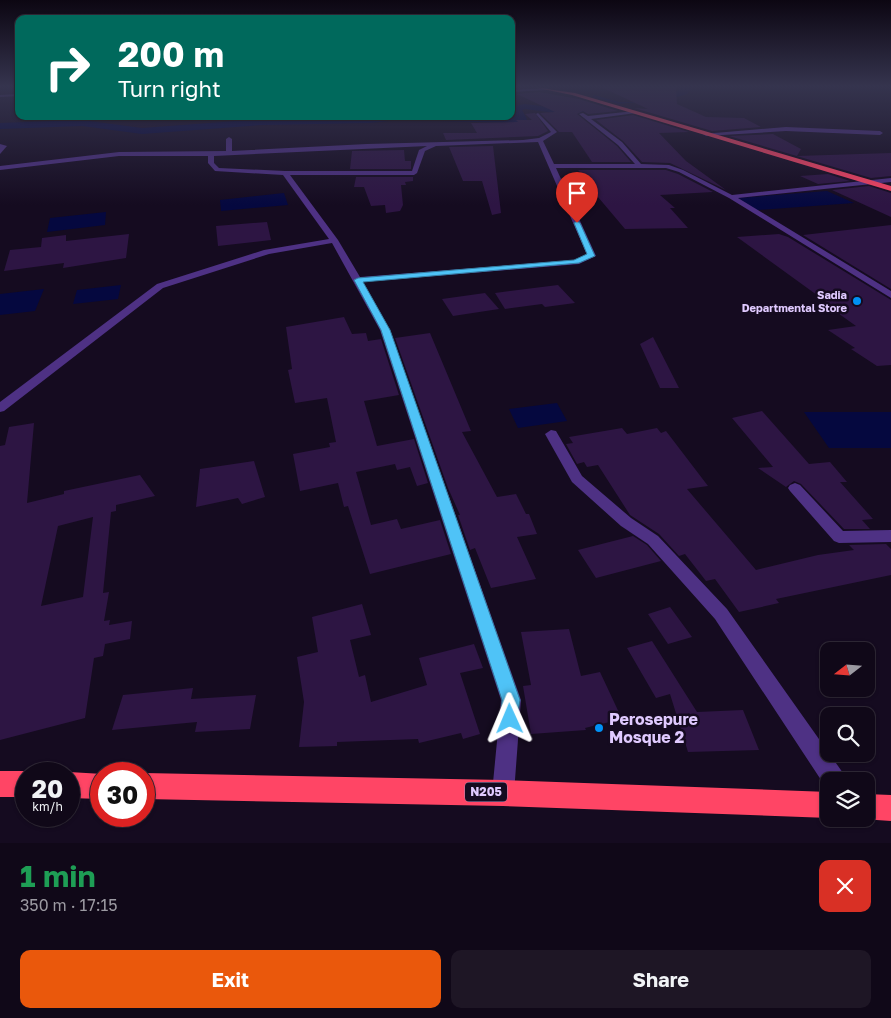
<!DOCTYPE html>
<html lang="en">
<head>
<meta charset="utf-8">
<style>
  :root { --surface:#100818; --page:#1e1625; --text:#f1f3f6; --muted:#9c9aa2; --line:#302937; --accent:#ea580c }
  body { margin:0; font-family:"Golos Text",sans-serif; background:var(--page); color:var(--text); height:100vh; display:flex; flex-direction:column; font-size:19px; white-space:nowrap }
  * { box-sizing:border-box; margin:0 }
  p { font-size:16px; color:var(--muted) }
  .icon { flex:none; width:28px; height:28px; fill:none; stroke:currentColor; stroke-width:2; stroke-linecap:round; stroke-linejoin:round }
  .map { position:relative; height:843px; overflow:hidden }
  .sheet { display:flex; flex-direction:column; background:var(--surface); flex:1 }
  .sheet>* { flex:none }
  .top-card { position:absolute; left:15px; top:15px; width:500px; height:105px; border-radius:10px; box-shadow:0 1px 4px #0004,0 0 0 1px var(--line); background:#00695c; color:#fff; overflow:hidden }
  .needle { width:32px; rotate:253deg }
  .buttons { position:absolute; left:820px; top:642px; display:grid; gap:10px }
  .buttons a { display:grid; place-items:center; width:55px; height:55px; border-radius:10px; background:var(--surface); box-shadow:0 1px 4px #0004,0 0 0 1px var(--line); font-size:25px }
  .speed { position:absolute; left:15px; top:762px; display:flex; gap:10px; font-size:25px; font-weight:700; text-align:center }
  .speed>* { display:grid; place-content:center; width:65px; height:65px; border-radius:50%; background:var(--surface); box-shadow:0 1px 4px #0004,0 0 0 1px var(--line); line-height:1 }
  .speed small { font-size:12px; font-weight:400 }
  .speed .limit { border:8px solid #d22; background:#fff; color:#111 }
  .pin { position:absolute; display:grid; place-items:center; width:42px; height:42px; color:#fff; margin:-51px -21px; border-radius:50% 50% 50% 0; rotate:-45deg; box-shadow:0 0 5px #0007 }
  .pin .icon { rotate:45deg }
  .me { position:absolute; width:55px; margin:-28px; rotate:359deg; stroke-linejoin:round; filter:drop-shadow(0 0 4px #0008) }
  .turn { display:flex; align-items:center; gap:18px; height:105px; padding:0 20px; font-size:22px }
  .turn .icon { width:65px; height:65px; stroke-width:2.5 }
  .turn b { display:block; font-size:35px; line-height:42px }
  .round { display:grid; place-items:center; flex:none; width:52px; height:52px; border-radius:10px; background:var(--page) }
  .overview { display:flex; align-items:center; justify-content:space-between; height:85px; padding:0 20px }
  h1 { font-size:30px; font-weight:700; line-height:38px; color:#1e9e55 }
  .cta { display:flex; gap:10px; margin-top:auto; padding:10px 20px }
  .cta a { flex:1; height:58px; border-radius:10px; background:var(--accent); color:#fff; font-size:20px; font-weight:700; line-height:58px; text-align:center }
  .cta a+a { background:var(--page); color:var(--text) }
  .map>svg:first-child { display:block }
  .water { fill:#05083f }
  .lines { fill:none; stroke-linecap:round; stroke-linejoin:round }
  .stream { fill:#05083f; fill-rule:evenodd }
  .canal { fill:#05083f; fill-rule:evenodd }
  .building { fill:#2d1543; fill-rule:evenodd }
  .minor { fill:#4e3184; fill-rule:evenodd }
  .highway { fill:#ff4565; fill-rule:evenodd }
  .route { fill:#4fc3f7; stroke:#337fa1 }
  .poi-dot { fill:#0091f5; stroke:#150b20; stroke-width:2 }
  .labels { text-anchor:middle; stroke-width:5; stroke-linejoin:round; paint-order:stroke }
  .far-poi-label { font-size:11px; font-weight:bold; fill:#e0caff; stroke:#150b20; text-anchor:end }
  .shield { fill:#150b20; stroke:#a391bc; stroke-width:1 }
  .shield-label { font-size:12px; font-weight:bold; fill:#e0caff }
  .near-poi-label { font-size:16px; font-weight:bold; fill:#e0caff; stroke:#150b20; text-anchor:start }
</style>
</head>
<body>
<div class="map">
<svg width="891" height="843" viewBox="0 0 891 843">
  <rect width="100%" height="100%" fill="#150b20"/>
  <!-- water -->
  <path class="water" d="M827,191L854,203L757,210L738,198Z
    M284,193L288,205L221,211L220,200Z
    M106,212L105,225L47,232L50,218Z
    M121,285L118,299L73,304L77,290Z
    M44,289L35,311L0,315V294Z
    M557,403L567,421L518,428L509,409Z
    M804,412H891V448H829Z"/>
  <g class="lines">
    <!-- stream -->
    <path class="stream" d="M594,95L619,102H638L619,104L593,97Z"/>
    <!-- canal -->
    <path class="canal" d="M682,87H693L687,94L677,97L644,96L640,93L644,90L677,91Z
      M525,104L564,109L580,108L585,111L572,115L525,109L522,110L527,119L525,121L515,123L399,120L369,123L262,125L142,134L82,126L0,129V123L82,120L142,128L262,119L378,116L515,117L514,106Z"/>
  </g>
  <!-- building -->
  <path class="building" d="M601,87H676L677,104L706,117L744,118L761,127L712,131L634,108L648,109Z
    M539,92L579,99L618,111L588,114L583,111L577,114L617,146L631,162H592L572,132H559L540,113L555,112L517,94Z
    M535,113L548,131L538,136L446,140L443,133H477L471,123L518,122L516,120H532L525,114Z
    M633,115L689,132L659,133L686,161L726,190L670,163L642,162L623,141L596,120Z
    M773,134L801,149L797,156L891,153V176L871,178L729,136Z
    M493,146L501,213L492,215L482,181H463L449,147Z
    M404,150L405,161H411V169H350L352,151Z
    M578,170H666L678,174L713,192L660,195L675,208H670L688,228L625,229L587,184H590Z
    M828,174L850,181L818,184L800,176Z
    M356,177H413V181L405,182L406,185H401L403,205L400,211L386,213L385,205L371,206L364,187H354Z
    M869,186L891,193V217L832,190Z
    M267,222L271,240L218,246L216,226Z
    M891,225V289L803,235Z
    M129,234L126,258L63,268L64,263L4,271L10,250L41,247L42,238L66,235V241Z
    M779,234L788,237L891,300V365L877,366L851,349L855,348L828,330L856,326L835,311H839L737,237Z
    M558,285L575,303L545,307L542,304L505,309L495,293Z
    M485,293L499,309L453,316L442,299Z
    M344,317L352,334L366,333L368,341L381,339L399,395L364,401L377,446L414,439L428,483L417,486L410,467L397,470L395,464L356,472L371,525L397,519L401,529L440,520L451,554L370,574L348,506L344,507L338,483L300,491L293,454L330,447L329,443L336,442L327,398L295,403L288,370L292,369L286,327Z
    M430,333L471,431L462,432L497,497L516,494L526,514H529L537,534L517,537L536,579L491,588L475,548L470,550L458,515H460L448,488L395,338Z
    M653,337L679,388H660L640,344Z
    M762,411L809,464L830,462L847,482H840L873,519L862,520L870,529H844L801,484L794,481L786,487L758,468L773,467L732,418Z
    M34,423L27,503L64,494V491L140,475L155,496L116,505V511L111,512L103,593L109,592L104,621L110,620L109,625L132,621L130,639L105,644L103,656L94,658L85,718L0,740V446L5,445L9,427ZM93,517L83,597L41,606L58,526Z
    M622,428L627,434L657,428L661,433L666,431L708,486L687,489L756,570L818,555L854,550L849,545L886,544L891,549V575L776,599L779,603L739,612L715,579L706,581L685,554L679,556L659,534L630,515L598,465L587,467L584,462L577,464L566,444L573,443L569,437Z
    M254,461L265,497L242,504L238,498L196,507L200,469Z
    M633,536L647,545L661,561L596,578L578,550Z
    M362,604L371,635L350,640L359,677L365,675L371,702L427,685L419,658L474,644L483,668L460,673L480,734L463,739L461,733L419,743L418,739L337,742V746L299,747L304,702L297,657L318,652L312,617Z
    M670,607L692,637L668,644L648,614Z
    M569,629L581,676L600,672L622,719L585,728L586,730L531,734L523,686L531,685L521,632Z
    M652,641L697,712L743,710L759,750L688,752L670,694L656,698L627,648Z
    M193,688L191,699L256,695L250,729L195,732L197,722L112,730L123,695Z"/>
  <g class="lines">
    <!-- minor -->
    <path class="minor" d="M548,88L546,90L511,92V90Z
      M19,94V96L0,97V95Z
      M634,111L636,113L591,119L622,142L641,164L669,165L683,170L732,195L891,178V182L738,198L891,291V298L729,198L679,172L666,168H556L596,256L579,264L363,282L390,330L521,700L514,793L511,801L503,804L495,801L492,793L501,700L380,330L332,243L269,254L163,288L4,411L0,412V402L157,284L264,250L329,239L283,175L215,171L208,163V156H119L0,170V166L119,152L226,151V139L229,137L232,139V151L367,144L523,140L539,138L551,132L536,114L538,113L557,132L543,141L554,164H635L618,145L579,114L583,113L588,116ZM538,142L587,255L575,260L360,277L338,240L290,175H414L417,173L425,151L436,146ZM427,146L419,150L412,171H285L219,168L214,163V156Z
      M786,127L880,131L883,133L880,135L786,131L706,136L703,134Z
      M0,144L7,146L0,154Z
      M551,430L556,431L582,476L631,518L658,536L727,609L843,773L846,781H829L827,789L715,619L648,544L621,526L572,482L545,434Z
      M795,483L800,485L843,531L891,530V542L839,543L834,541L790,491L788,488L790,485Z"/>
    <!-- highway -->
    <path class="highway" d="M533,87L575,93L891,186V191L572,95Z
      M0,771H26L32,774H26V797H0Z
      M69,772L103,774L101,799L69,798V774H65Z
      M144,773L503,780L829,792V818L503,806L144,799Z
      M866,794L891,795V821L862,819H866Z"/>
  </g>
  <!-- sky -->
  <linearGradient id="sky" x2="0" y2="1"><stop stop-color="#0c0612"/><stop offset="0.42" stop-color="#35344e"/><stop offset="1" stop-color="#35344e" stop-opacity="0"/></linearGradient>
  <rect width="891" height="205" fill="url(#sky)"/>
  <!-- route -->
  <path class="route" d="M577,221L580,223L595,256L579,263L363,282L390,330L520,700L516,725L510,727L503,725L501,719L502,700L381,330L354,280L358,278L574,260L587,254L574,223Z"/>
  <!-- markers -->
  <g class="poi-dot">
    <circle cx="857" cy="301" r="5"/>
    <circle cx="599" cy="728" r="5"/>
  </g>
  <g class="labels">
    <!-- far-poi labels -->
    <g class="far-poi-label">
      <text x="847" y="299">Sadia<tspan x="847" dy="13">Departmental Store</tspan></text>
    </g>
    <!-- shield labels -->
    <rect class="shield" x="465" y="782.5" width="42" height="19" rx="4"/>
    <g class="shield-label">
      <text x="486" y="796">N205</text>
    </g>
    <!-- near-poi labels -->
    <g class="near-poi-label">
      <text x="609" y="725">Perosepure<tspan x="609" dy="18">Mosque 2</tspan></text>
    </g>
  </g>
</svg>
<div class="buttons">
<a><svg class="needle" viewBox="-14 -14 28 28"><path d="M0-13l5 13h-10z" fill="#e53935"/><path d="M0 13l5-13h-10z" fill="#9c9aa2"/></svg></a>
<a><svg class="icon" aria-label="search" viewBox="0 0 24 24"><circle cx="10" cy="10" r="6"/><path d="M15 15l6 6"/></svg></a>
<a><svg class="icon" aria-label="layers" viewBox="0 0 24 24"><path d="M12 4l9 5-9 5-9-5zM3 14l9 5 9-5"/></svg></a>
</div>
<div class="speed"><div>20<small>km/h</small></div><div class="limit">30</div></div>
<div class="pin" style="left:577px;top:223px;background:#d93025"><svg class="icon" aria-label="arrive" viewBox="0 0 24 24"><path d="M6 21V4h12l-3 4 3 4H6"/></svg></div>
<svg class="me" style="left:510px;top:719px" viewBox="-20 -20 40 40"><path d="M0-17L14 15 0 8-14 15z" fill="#4fc3f7" stroke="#fff" stroke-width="4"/></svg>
<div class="top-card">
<div class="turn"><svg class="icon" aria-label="right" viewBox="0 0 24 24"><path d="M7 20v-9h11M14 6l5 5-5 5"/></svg><div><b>200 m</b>Turn right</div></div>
</div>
</div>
<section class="sheet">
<div class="overview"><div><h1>1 min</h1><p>350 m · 17:15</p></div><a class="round" style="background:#d93025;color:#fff"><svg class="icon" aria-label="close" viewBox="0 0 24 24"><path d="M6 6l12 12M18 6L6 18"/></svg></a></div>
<div class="cta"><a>Exit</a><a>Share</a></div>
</section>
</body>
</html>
